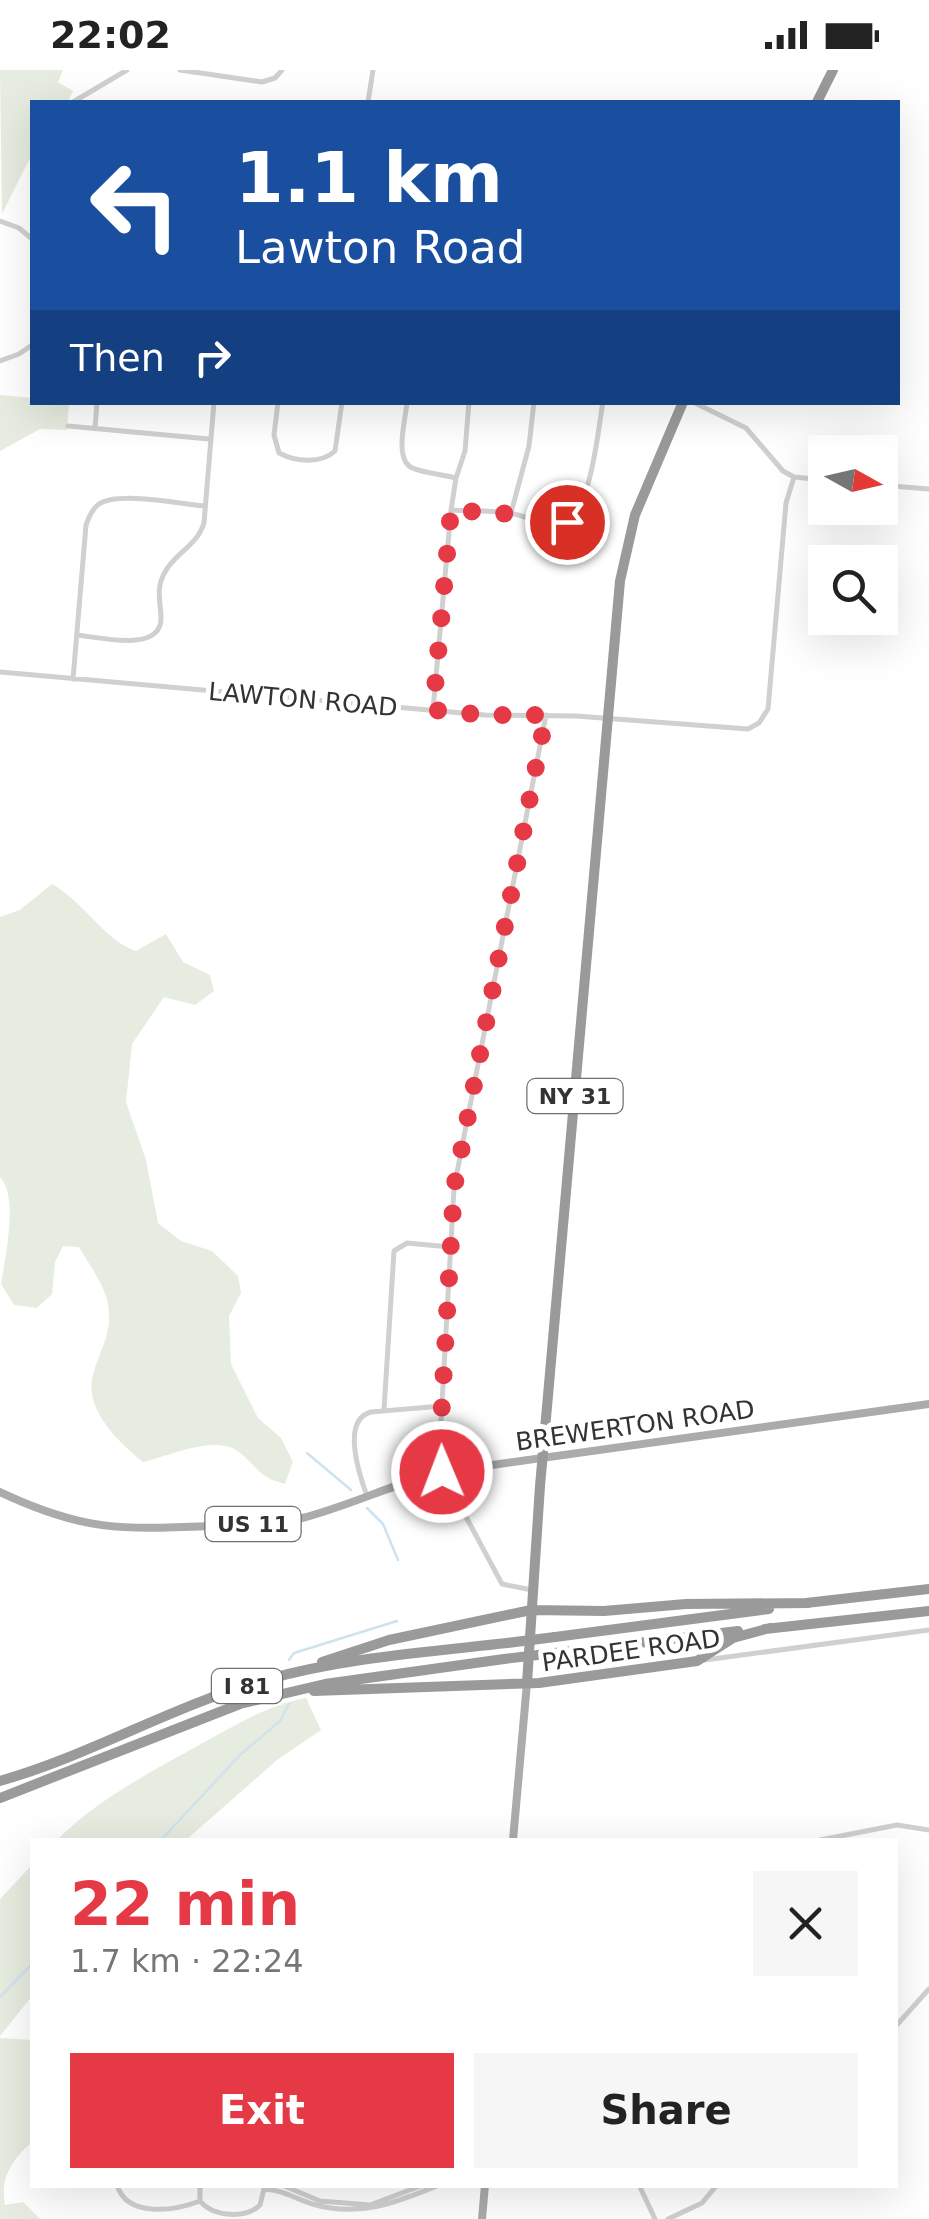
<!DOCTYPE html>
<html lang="en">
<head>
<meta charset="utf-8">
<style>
  :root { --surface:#fff; --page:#f6f6f6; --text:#222; --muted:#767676; --accent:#e63946 }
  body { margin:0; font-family:"DejaVu Sans",sans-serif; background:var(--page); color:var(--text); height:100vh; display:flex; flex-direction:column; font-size:38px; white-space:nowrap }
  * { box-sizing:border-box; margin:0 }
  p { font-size:32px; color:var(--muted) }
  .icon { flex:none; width:55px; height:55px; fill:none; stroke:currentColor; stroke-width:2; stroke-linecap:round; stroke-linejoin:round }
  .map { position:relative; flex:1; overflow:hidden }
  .panel { position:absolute; left:30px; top:1768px; width:868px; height:350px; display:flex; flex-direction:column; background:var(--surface); border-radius:0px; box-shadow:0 10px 40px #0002 }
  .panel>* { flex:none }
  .top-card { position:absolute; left:30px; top:30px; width:870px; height:305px; border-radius:0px; box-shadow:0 10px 40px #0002; background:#1a4fa0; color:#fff; overflow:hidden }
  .needle { width:65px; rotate:98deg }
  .tools { position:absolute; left:808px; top:365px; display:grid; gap:20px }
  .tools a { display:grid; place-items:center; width:90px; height:90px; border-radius:0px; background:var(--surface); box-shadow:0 10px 40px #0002; font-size:50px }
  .pin { position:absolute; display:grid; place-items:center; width:85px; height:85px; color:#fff; margin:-42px; border:5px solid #fff; border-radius:50%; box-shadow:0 2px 10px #0007 }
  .me { position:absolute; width:110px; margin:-55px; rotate:359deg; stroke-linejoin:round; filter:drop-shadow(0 0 8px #0008) }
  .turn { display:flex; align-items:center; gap:35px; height:210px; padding:0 40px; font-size:45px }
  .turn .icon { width:130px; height:130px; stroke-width:2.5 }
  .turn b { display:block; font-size:70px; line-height:85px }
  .then { display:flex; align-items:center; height:95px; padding:0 40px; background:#0003; gap:20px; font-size:38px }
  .round { display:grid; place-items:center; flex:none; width:105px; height:105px; border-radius:0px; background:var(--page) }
  .headline { display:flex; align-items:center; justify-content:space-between; height:170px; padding:0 40px }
  h1 { font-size:60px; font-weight:800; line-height:75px; color:var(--accent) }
  .action { display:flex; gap:20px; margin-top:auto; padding:20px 40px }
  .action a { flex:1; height:115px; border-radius:0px; background:var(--accent); color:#fff; font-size:40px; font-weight:800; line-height:115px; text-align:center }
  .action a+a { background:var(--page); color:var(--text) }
  .status { display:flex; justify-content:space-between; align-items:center; height:70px; padding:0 50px; background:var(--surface); direction:ltr }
  .status svg { height:28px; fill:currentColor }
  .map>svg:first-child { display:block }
  .green { fill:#e6ecdf }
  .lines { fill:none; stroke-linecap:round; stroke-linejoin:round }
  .stream { stroke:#cfe2ee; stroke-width:2.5 }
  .minor { stroke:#d0d0d0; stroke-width:5 }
  .major { stroke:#ababab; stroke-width:8 }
  .highway { stroke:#9a9a9a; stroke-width:10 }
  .highway-bridge { stroke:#9a9a9a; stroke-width:10 }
  .route { stroke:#e63946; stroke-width:18; stroke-dasharray:0 32.4 }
  .labels { text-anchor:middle; stroke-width:10; stroke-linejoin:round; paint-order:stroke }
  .shield { fill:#fff; stroke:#707070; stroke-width:2.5 }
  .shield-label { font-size:22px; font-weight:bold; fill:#333 }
  .street-label { font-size:25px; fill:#333; stroke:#fff }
</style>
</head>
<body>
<div class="status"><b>22:02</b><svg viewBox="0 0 49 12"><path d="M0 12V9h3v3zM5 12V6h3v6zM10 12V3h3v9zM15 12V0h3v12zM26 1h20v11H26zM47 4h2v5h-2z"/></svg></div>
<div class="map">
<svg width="929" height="2149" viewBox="0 0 929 2149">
  <rect width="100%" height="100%" fill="#fff"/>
  <!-- green -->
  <path class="green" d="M0,0H63L58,12L73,21L68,32H32L30,88L2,144Z
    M0,325L32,328V332L69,333L67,360L40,359L0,381Z
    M52,814C84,832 105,871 136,881L166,864L183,892L210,905L214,921L195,935L164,927L132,974L126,1032L146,1090L158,1153L181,1171L212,1181L238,1206L241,1223L229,1246L231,1294L258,1348L281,1368L293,1392L285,1414C259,1408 258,1397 239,1382C215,1364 170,1386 143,1392C120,1374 86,1341 92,1309C97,1285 111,1268 109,1241C108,1219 89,1195 79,1177L63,1176L55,1192L52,1224L37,1238L14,1235L1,1214C5,1188 19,1127 0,1107V847L20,840Z
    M306,1628L321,1660L277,1690L186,1770H57C98,1729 149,1703 199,1675C233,1657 267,1635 306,1628Z
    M32,1795V1926L0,1966V1829Z
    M0,1968L32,1970V2072C13,2089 0,2106 5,2135L23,2132L40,2149H0Z"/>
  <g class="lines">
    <!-- stream -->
    <path class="stream" d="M307,1383L351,1420
      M367,1438L383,1454L398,1490
      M289,1590L294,1583L397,1551
      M161,1770L240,1685L280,1651L289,1634
      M0,1927L32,1894"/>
    <!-- minor -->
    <path class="minor" d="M180,0L262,12L275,8L282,0
      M73,32L127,0
      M368,32L373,0
      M0,151L19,158L32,169
      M0,291L19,284L32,275
      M278,332L274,365L279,383C296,392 321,394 335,381L342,332
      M407,332C406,348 395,384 409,396C416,402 445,405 456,408
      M693,332L746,358L783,401L794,407L825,410
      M68,356L209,369
      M95,358L97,332
      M880,415L929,419
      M451,440C472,441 494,440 514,444C528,447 546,456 560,454C591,450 598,358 603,332
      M511,443L529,376L534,332
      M77,565C99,567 160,583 161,549C161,532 155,519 165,502C175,483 197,476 204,453L214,332
      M0,602L485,645L576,646L748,659L759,653L768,639L786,433L794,407
      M73,609L86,455C89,446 92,439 99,434C118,421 181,434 205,436
      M433,640L451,440L456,408L465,381L469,332
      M384,1340L394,1181L407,1173L450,1177
      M367,1426C359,1404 341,1350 371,1342L442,1336
      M532,1520L502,1514L442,1402L439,1387L454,1118L546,645
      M705,1590L929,1560
      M820,1770L897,1755L929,1760
      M895,1957L929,1919
      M117,2115C127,2148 174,2141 200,2131C213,2147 246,2149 260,2135L265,2115
      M282,2115L320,2131L370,2135L423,2115
      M639,2115L655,2149
      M264,2119C285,2120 297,2130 316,2135C362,2147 397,2132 439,2115
      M200,2131V2115
      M668,2149L702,2133L717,2115"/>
    <!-- major -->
    <path class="major" d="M0,1422C83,1461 120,1460 210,1456C241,1455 273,1455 302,1448C350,1436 394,1413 442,1402L929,1334
      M513,1770L527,1613
      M482,2149L485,2115"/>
    <!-- highway -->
    <path class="highway" d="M817,32L833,0
      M806,1533L929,1519
      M765,1559L929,1541
      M555,1567L769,1539
      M555,1583L738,1561
      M322,1592L389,1570L531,1540L604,1541L686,1534L809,1533
      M527,1613L540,1416L620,511L635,445L683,332
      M314,1621L539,1613L697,1591L733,1568L770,1558
      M0,1711C91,1685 174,1635 265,1610C343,1588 427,1582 507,1573
      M0,1728L240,1634L325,1614L504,1589"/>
    <!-- highway-bridge -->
    <path class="highway-bridge" d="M507,1573L555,1567
      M504,1589L555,1583"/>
  </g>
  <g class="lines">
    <!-- route -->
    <path class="route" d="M442,1402L439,1387L454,1118L546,645H485L433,640L451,440L511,444L557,455L567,452"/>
  </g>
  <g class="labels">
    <!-- shield labels -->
    <g class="shield">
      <rect x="527.5" y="1009" width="95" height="34" rx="8"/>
      <rect x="205.5" y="1437" width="95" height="34" rx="8"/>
      <rect x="212" y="1599" width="70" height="34" rx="8"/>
    </g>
    <g class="shield-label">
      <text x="575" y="1034">NY 31</text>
      <text x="253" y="1462">US 11</text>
      <text x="247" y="1624">I 81</text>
    </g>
    <!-- street labels -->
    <g class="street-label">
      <text transform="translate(303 629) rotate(5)" y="9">LAWTON ROAD</text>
      <text transform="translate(635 1355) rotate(-8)" y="9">BREWERTON ROAD</text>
      <text transform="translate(631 1580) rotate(-8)" y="9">PARDEE ROAD</text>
    </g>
  </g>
</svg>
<div class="tools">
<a><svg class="needle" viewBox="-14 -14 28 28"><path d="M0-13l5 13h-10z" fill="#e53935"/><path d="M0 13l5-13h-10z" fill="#767676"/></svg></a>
<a><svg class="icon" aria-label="search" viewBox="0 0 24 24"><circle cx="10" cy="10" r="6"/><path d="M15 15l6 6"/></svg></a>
</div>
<div class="pin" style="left:567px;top:452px;background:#d93025"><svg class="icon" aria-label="arrive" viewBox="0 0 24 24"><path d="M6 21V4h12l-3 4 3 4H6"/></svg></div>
<svg class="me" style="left:442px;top:1402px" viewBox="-20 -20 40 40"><circle r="17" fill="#e63946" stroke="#fff" stroke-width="3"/><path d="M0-11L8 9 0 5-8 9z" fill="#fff"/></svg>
<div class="top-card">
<div class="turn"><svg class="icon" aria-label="left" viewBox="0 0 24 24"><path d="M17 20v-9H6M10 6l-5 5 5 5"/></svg><div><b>1.1 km</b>Lawton Road</div></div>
<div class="then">Then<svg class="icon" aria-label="right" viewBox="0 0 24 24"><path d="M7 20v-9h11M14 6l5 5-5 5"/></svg></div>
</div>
<section class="panel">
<div class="headline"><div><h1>22 min</h1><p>1.7 km · 22:24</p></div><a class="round"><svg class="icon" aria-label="close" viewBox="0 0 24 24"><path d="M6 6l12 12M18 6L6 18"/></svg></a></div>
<div class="action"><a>Exit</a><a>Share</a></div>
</section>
</div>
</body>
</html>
